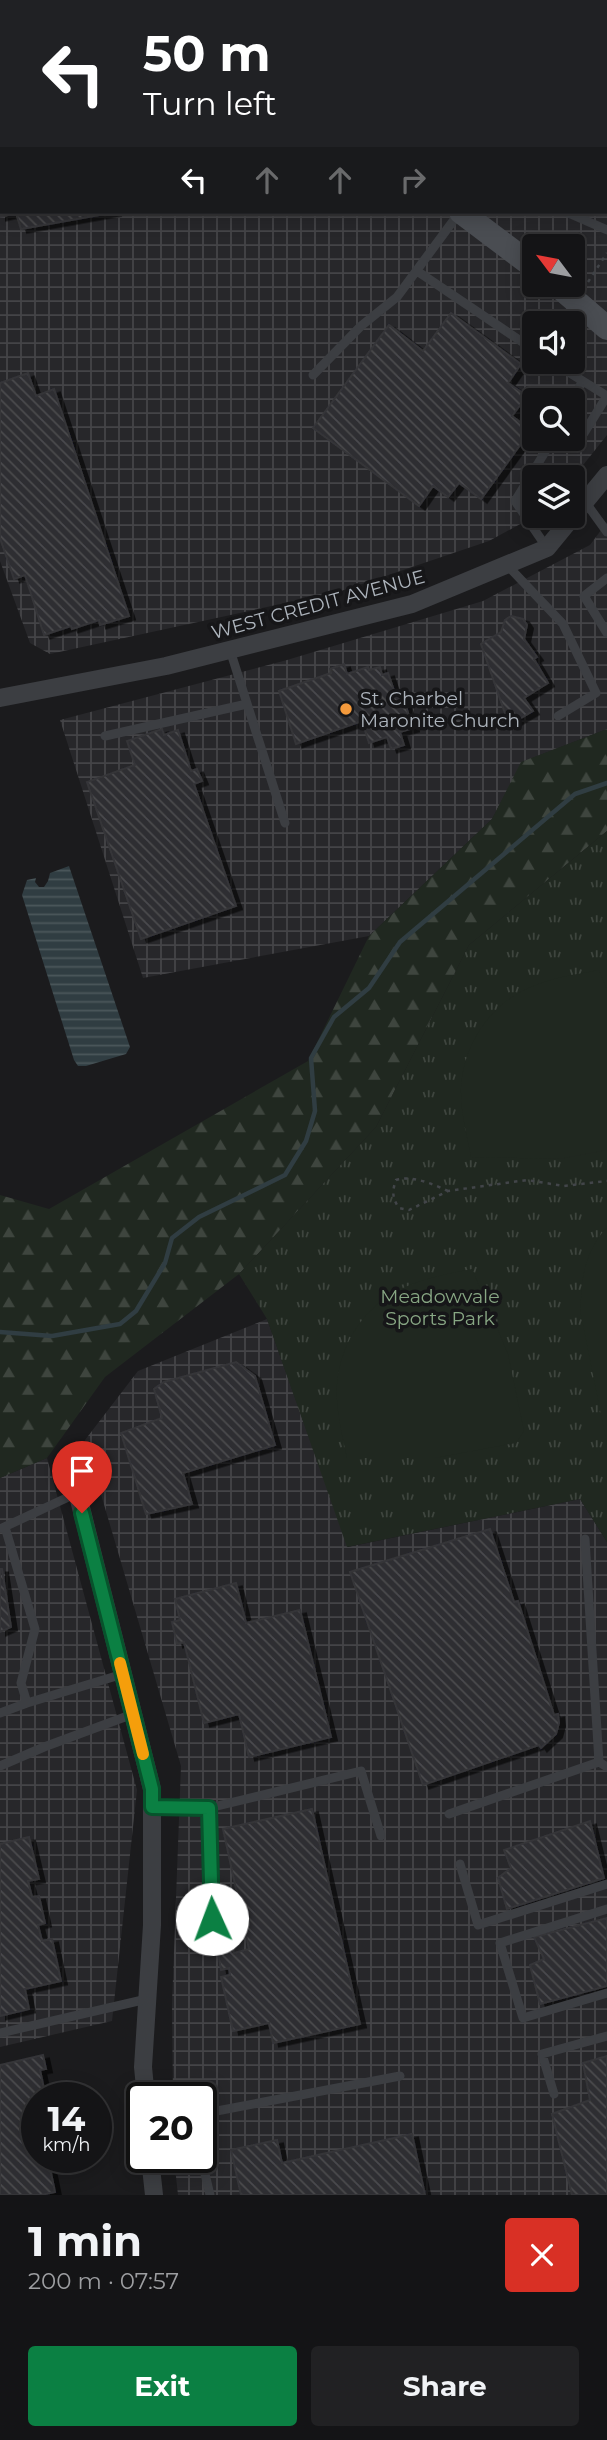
<!DOCTYPE html>
<html lang="en">
<head>
<meta charset="utf-8">
<style>
  :root { --surface:#141416; --page:#212123; --text:#f1f3f6; --muted:#9d9ea1; --line:#333335; --accent:#0b8043 }
  body { margin:0; font-family:Montserrat,sans-serif; background:var(--page); color:var(--text); height:100vh; display:flex; flex-direction:column; font-size:26px; white-space:nowrap }
  * { box-sizing:border-box; margin:0 }
  p { font-size:23px; color:var(--muted) }
  .icon { flex:none; width:38px; height:38px; fill:none; stroke:currentColor; stroke-width:2; stroke-linecap:round; stroke-linejoin:round }
  .map { position:relative; height:2195px; overflow:hidden }
  .sheet { display:flex; flex-direction:column; background:var(--surface); flex:1 }
  .sheet>* { flex:none }
  .hud { position:absolute; left:0px; top:0px; width:607px; height:214px; box-shadow:0 4px 18px #0003,0 0 0 2px var(--line); background:#202124; color:#fff; overflow:hidden }
  .needle { width:46px; rotate:302deg }
  .tools { position:absolute; left:522px; top:234px; display:grid; gap:14px }
  .tools a { display:grid; place-items:center; width:63px; height:63px; border-radius:7px; background:var(--surface); box-shadow:0 4px 18px #0003,0 0 0 2px var(--line); font-size:35px }
  .speed { position:absolute; left:21px; top:2082px; display:flex; gap:14px; font-size:35px; font-weight:700; text-align:center }
  .speed>* { display:grid; place-content:center; width:91px; height:91px; border-radius:50%; background:var(--surface); box-shadow:0 4px 18px #0003,0 0 0 2px var(--line); line-height:1 }
  .speed small { font-size:18px; font-weight:400 }
  .speed .limit { border:4px solid #111; border-radius:10px; background:#fff; color:#111 }
  .pin { position:absolute; display:grid; place-items:center; width:60px; height:60px; color:#fff; margin:-72px -30px; border-radius:50% 50% 50% 0; rotate:-45deg; box-shadow:0 0 7px #0007 }
  .pin .icon { rotate:45deg }
  .me { position:absolute; width:77px; margin:-38px; rotate:358deg; stroke-linejoin:round; filter:drop-shadow(0 0 5px #0008) }
  .turn { display:flex; align-items:center; gap:24px; height:147px; padding:0 28px; font-size:32px }
  .turn .icon { width:91px; height:91px; stroke-width:2.5 }
  .turn b { display:block; font-size:49px; line-height:60px }
  .lanes { display:flex; align-items:center; height:66px; padding:0 28px; background:#0003; justify-content:center; gap:35px; direction:ltr }
  .lanes .off { opacity:.35 }
  .round { display:grid; place-items:center; flex:none; width:74px; height:74px; border-radius:7px; background:var(--page) }
  .head { display:flex; align-items:center; justify-content:space-between; height:119px; padding:0 28px }
  h1 { font-size:42px; font-weight:700; line-height:52px }
  .cta { display:flex; gap:14px; margin-top:auto; padding:14px 28px }
  .cta a { flex:1; height:80px; border-radius:7px; background:var(--accent); color:#fff; font-size:28px; font-weight:700; line-height:80px; text-align:center }
  .cta a+a { background:var(--page); color:var(--text) }
  .map>svg:first-child { display:block }
  .industrial { fill:url(#industrial-grid); fill-rule:evenodd }
  .forest { fill:url(#forest-firs) }
  .park { fill:url(#park-tufts) }
  .garden { fill:#202820 }
  .water { fill:url(#water-rules) }
  .lines { fill:none; stroke-linecap:round; stroke-linejoin:round }
  .stream { stroke:#303d42; stroke-width:4.5 }
  .building { fill:url(#building-back-hatch); stroke:#353539; stroke-width:2; filter:url(#shadow) }
  .path { stroke:#424549; stroke-width:2.5; stroke-dasharray:3.5 5; stroke-linecap:butt }
  .service { stroke:#3c3e42; stroke-width:9 }
  .minor { stroke:#3c3e42; stroke-width:18 }
  .secondary { stroke:#4a4d52; stroke-width:24 }
  .route-casing { stroke:#07532c; stroke-width:18 }
  .route { stroke:#0b8043; stroke-width:12 }
  .slow { stroke:#f59e0b; stroke-width:12 }
  .poi-dot { fill:#f49a3c; stroke:#161618; stroke-width:2.5 }
  .labels { text-anchor:middle; stroke-width:7; stroke-linejoin:round; paint-order:stroke }
  .street-label { font-size:19px; fill:#adb4bc; stroke:#161618 }
  .poi-label { font-size:19px; fill:#adb4bc; stroke:#161618; text-anchor:start }
  .park-label { font-size:19px; fill:#88a784; stroke:#161618 }
</style>
</head>
<body>
<div class="map">
<svg width="607" height="2195" viewBox="0 0 607 2195">
  <defs>
    <pattern id="industrial-grid" width="8" height="8" patternUnits="userSpaceOnUse" patternTransform="scale(1.75)"><rect width="8" height="8" fill="#27272a"/><path d="M0 4h8M4 0v8" fill="none" stroke="#444447"/></pattern>
    <pattern id="forest-firs" width="22" height="20" patternUnits="userSpaceOnUse" patternTransform="scale(1.75)"><rect width="22" height="20" fill="#202820"/><path d="M5 1l3.5 6h-7zM16 11l3.5 6h-7z" fill="#3e453e"/></pattern>
    <pattern id="park-tufts" width="24" height="20" patternUnits="userSpaceOnUse" patternTransform="scale(1.75)"><rect width="24" height="20" fill="#202820"/><path d="M3 7l-1-3M5 7V3M7 7l1-3M15 17l-1-3M17 17v-4M19 17l1-3" fill="none" stroke="#3e453e"/></pattern>
    <pattern id="water-rules" width="6" height="5" patternUnits="userSpaceOnUse" patternTransform="scale(1.75)"><rect width="6" height="5" fill="#303d42"/><path d="M0 2.5h6" fill="none" stroke="#4b575b"/></pattern>
    <pattern id="building-back-hatch" width="6" height="6" patternUnits="userSpaceOnUse" patternTransform="scale(1.75)"><rect width="6" height="6" fill="#2e2e31"/><path d="M-1 5l2 2M0 0l6 6M5-1l2 2" fill="none" stroke="#4a4a4d"/></pattern>
    <filter id="shadow"><feDropShadow dx="6" dy="3.5" stdDeviation="0" flood-color="#0009"/></filter>
  </defs>
  <rect width="100%" height="100%" fill="#1b1b1d"/>
  <!-- industrial -->
  <path class="industrial" d="M0,0H607V435L572,479L534,478L535,516L489,541L341,591L50,654L30,643L0,561ZM2,2H606V212H2ZM534,247H572V285H534ZM534,324H572V362H534ZM534,401H572V439H534Z
    M607,522V729L522,762L492,819L369,936L143,978L60,720L287,660L483,601L590,545Z
    M267,1319L348,1547L580,1499L607,1542V2195H178L174,2158H201V2098H173L172,2004L181,1766L85,1440L138,1371Z
    M47,1458L137,1790L112,2021L0,2047V1478Z"/>
  <!-- forest -->
  <path class="forest" d="M607,729V831L469,945L376,1127L239,1274L105,1377L47,1458L0,1478V1195L49,1209L308,1061L369,936L492,819L521,762Z"/>
  <!-- park -->
  <path class="park" d="M607,831V1542L580,1499L347,1547L267,1319L239,1274L376,1127L469,945Z"/>
  <!-- garden -->
  <path class="garden" d="M599,970L607,990V1150L559,1159L471,1157C467,1136 461,1114 461,1093C461,1046 491,1001 536,985C556,977 578,974 599,970Z
    M607,1227V1445L581,1315C580,1282 584,1252 607,1227Z
    M472,1269L508,1354L524,1431L516,1443L435,1458H347C343,1439 338,1419 337,1400C334,1350 363,1303 410,1285C430,1277 451,1273 472,1269Z"/>
  <!-- water -->
  <path class="water" d="M69,866L130,1047L126,1054L86,1066H78L74,1060L22,895L27,880L36,878L35,882L39,887H44L48,881L50,873Z"/>
  <g class="lines">
    <!-- stream -->
    <path class="stream" d="M0,1332L52,1336L120,1324L136,1311L165,1263L172,1238L199,1217L285,1175L306,1141L315,1111L311,1058L334,1017L369,988L400,942L575,794L607,783"/>
  </g>
  <!-- building -->
  <path class="building" d="M2,46V212H116L21,229L16,213L0,217Z
    M451,313L521,364L508,383L527,396L512,416L531,430L481,499L459,483L448,497L433,486L419,506L313,428L389,325L423,351Z
    M28,373L36,396L54,389L129,616L100,625L99,620L72,629L71,626L44,635L25,575L14,579L0,538V383Z
    M511,616L523,619L527,625L524,639L537,657L534,659L548,683L524,698L533,711L509,725L481,644L501,632L505,620Z
    M344,664L347,674L368,667L369,670L380,667L382,675L388,673L396,696L402,694L413,728L400,732L404,745L391,749L387,737L369,743L362,721L296,744L279,691L331,673L330,669Z
    M162,729L164,735L178,730L191,771L197,769L202,781L194,784L236,906L141,939L87,782L135,765L127,741Z
    M236,1362L255,1376L275,1445L183,1473L192,1504L146,1514L121,1433L162,1418L154,1389L164,1382Z
    M490,1529L514,1602L518,1601L554,1715L558,1714L559,1723L556,1734L541,1748L539,1745L423,1785L350,1572Z
    M0,1569H2L11,1627L0,1632Z
    M236,1583L246,1623L300,1610L331,1737L249,1757L239,1714L204,1723L184,1642L177,1644L172,1622L180,1620L175,1599Z
    M312,1809L360,2024L273,2043L269,2023L233,2031L221,1977L230,1975L229,1968L221,1970L218,1952L233,1949L234,1953L249,1949L223,1829Z
    M590,1821L604,1878L507,1909L498,1878L511,1868L504,1850Z
    M29,1837L39,1879L28,1881L32,1897L39,1896L45,1923L38,1925L42,1941L52,1939L61,1981L25,1989L29,2009L0,2016V1844Z
    M607,1918V1986L540,2004L530,1965L544,1959L534,1937Z
    M43,2055L46,2069L40,2070L46,2098H37V2158H48L55,2192L41,2195H0V2065Z
    M607,2056V2195H572L552,2114L590,2100L583,2063Z
    M412,2134L425,2195H241L231,2150L277,2140L282,2163Z"/>
  <g class="lines">
    <!-- path -->
    <path class="path" d="M588,282L607,253
      M448,1191C433,1184 412,1175 396,1180C392,1191 392,1198 399,1208L409,1210L448,1191L527,1180L564,1186L607,1181"/>
    <!-- service -->
    <path class="service" d="M421,2L422,0
      M606,137L607,138
      M606,185L607,186
      M566,212L607,230
      M417,271L534,350
      M552,362L607,396
      M313,375L361,326L397,297L459,213
      M572,401L582,382
      M572,435L584,433L607,396
      M586,503L607,532
      M547,548L515,501L553,439
      M507,565L563,624L596,693L558,716
      M607,578L584,596L607,633
      M230,650L285,823
      M105,736L247,704
      M5,1527L35,1629L21,1683L27,1703L123,1674
      M2,1528L77,1493
      M585,1539L599,1762
      M0,1713L27,1703
      M0,1766L44,1747L133,1714
      M152,1806L209,1808L361,1771L381,1836
      M209,1808L212,1918
      M449,1814L599,1762L607,1767
      M460,1864L478,1925L607,1884
      M607,1909L500,1943L523,2018L607,1993
      M0,2033L147,1999
      M554,2094L542,2054L607,2036
      M201,2114L400,2076
      M201,2157L210,2195"/>
    <!-- minor -->
    <path class="minor" d="M0,698L166,666L412,604L547,548L607,475
      M73,1476L152,1789V1925L143,2067L146,2098
      M150,2158L154,2195"/>
    <!-- secondary -->
    <path class="secondary" d="M306,0V2
      M461,212L534,267
      M557,285L607,328"/>
  </g>
  <g class="lines">
    <defs>
      <path id="route" d="M82,1513L152,1789V1807L209,1808L212,1919"/>
    </defs>
    <!-- route casing -->
    <use href="#route" class="route-casing"/>
    <!-- route -->
    <use href="#route" class="route"/>
    <!-- slow -->
    <path class="slow" d="M120,1663L143,1754"/>
  </g>
  <!-- markers -->
  <circle class="poi-dot" cx="346" cy="709" r="7"/>
  <g class="labels">
    <!-- street labels -->
    <g class="street-label">
      <text transform="translate(318 604) rotate(-15)" y="7">WEST CREDIT AVENUE</text>
    </g>
    <!-- poi labels -->
    <g class="poi-label">
      <text x="360" y="705">St. Charbel<tspan x="360" dy="22">Maronite Church</tspan></text>
    </g>
    <!-- park labels -->
    <g class="park-label">
      <text x="440" y="1303">Meadowvale<tspan x="440" dy="22">Sports Park</tspan></text>
    </g>
  </g>
</svg>
<div class="tools">
<a><svg class="needle" viewBox="-14 -14 28 28"><path d="M0-13l5 13h-10z" fill="#e53935"/><path d="M0 13l5-13h-10z" fill="#9d9ea1"/></svg></a>
<a><svg class="icon" aria-label="sound" viewBox="0 0 24 24"><path d="M4 9h4l5-4v14l-5-4H4zM17 9q2 3 0 6"/></svg></a>
<a><svg class="icon" aria-label="search" viewBox="0 0 24 24"><circle cx="10" cy="10" r="6"/><path d="M15 15l6 6"/></svg></a>
<a><svg class="icon" aria-label="layers" viewBox="0 0 24 24"><path d="M12 4l9 5-9 5-9-5zM3 14l9 5 9-5"/></svg></a>
</div>
<div class="speed"><div>14<small>km/h</small></div><div class="limit">20</div></div>
<div class="pin" style="left:82px;top:1513px;background:#d93025"><svg class="icon" aria-label="arrive" viewBox="0 0 24 24"><path d="M6 21V4h12l-3 4 3 4H6"/></svg></div>
<svg class="me" style="left:212px;top:1919px" viewBox="-20 -20 40 40"><circle r="19" fill="#fff"/><path d="M0-13L10 11 0 6-10 11z" fill="#0b8043"/></svg>
<div class="hud">
<div class="turn"><svg class="icon" aria-label="left" viewBox="0 0 24 24"><path d="M17 20v-9H6M10 6l-5 5 5 5"/></svg><div><b>50 m</b>Turn left</div></div>
<div class="lanes"><svg class="icon" aria-label="left" viewBox="0 0 24 24"><path d="M17 20v-9H6M10 6l-5 5 5 5"/></svg><svg class="icon off" aria-label="ahead" viewBox="0 0 24 24"><path d="M12 20V5M6 11l6-6 6 6"/></svg><svg class="icon off" aria-label="ahead" viewBox="0 0 24 24"><path d="M12 20V5M6 11l6-6 6 6"/></svg><svg class="icon off" aria-label="right" viewBox="0 0 24 24"><path d="M7 20v-9h11M14 6l5 5-5 5"/></svg></div>
</div>
</div>
<section class="sheet">
<div class="head"><div><h1>1 min</h1><p>200 m · 07:57</p></div><a class="round" style="background:#d93025;color:#fff"><svg class="icon" aria-label="close" viewBox="0 0 24 24"><path d="M6 6l12 12M18 6L6 18"/></svg></a></div>
<div class="cta"><a>Exit</a><a>Share</a></div>
</section>
</body>
</html>
